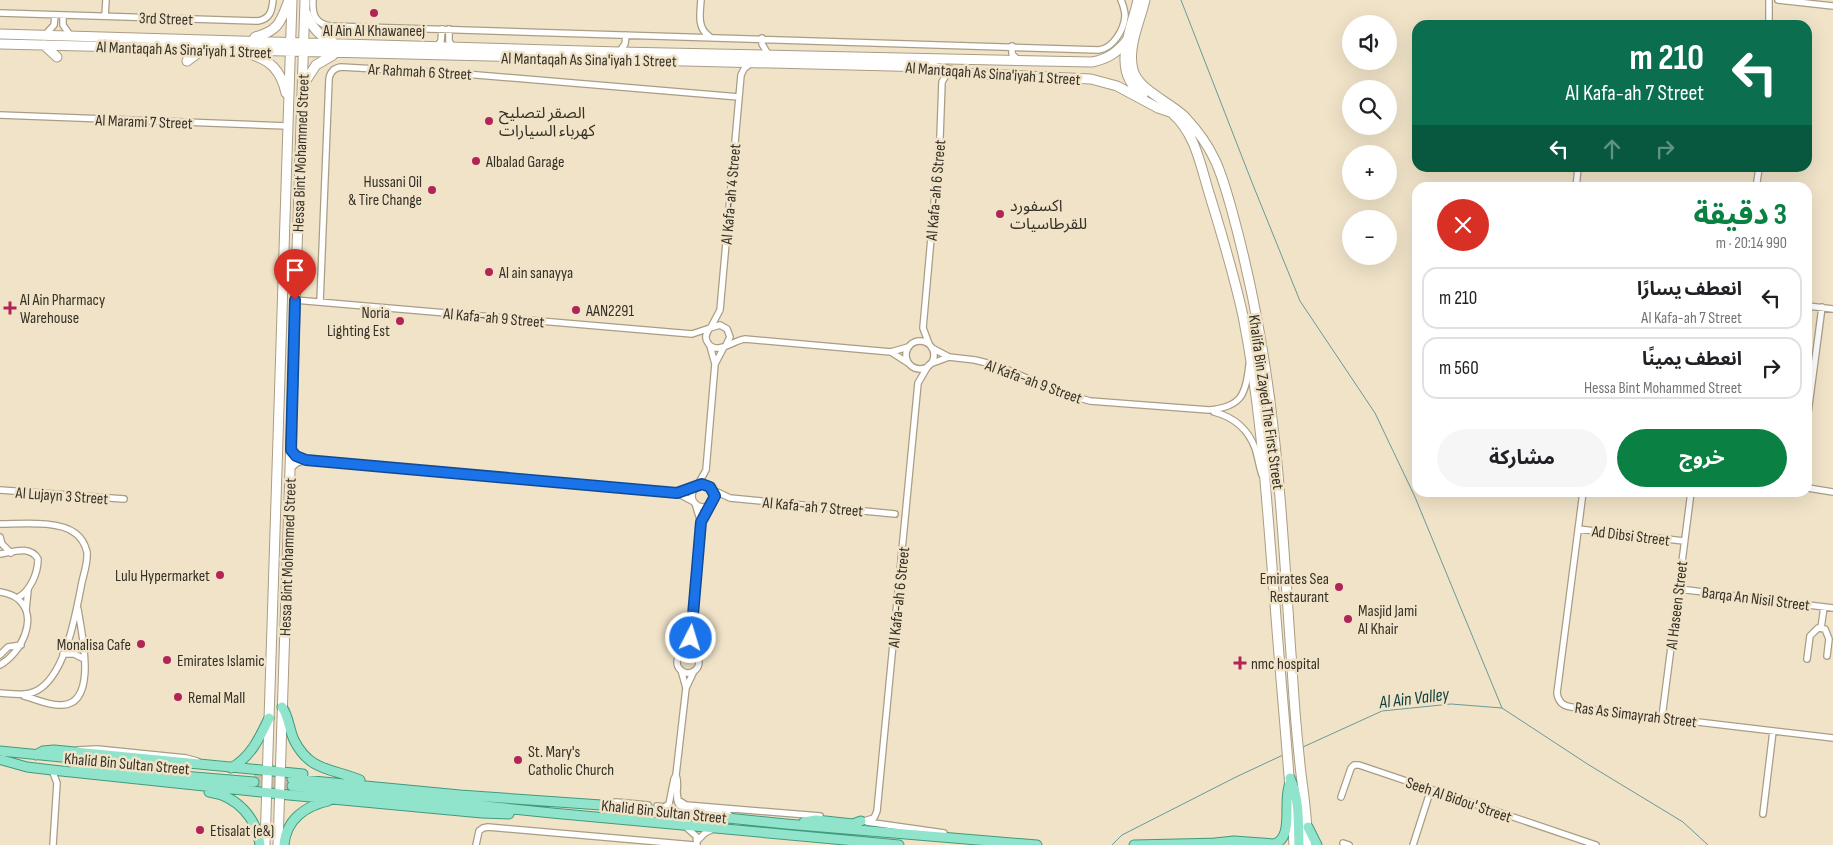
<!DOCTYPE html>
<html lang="ar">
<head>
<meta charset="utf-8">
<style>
  :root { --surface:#fff; --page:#f6f6f6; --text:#202124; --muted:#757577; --line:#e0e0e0; --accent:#0b8043 }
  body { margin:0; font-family:"Sofia Sans Condensed","Noto Sans Arabic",sans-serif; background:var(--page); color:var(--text); direction:rtl; height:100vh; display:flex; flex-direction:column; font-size:19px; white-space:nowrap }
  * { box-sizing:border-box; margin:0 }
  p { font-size:16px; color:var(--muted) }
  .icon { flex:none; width:28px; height:28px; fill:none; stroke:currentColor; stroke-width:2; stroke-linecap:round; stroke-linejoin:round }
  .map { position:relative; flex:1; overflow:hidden; direction:ltr }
  .sheet { position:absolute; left:1412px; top:182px; width:400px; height:315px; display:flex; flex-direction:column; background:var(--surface); border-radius:15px; box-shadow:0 5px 20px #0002; direction:rtl }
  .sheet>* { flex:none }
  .banner { position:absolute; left:1412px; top:20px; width:400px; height:152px; border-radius:15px; box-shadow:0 5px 20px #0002; direction:rtl; background:#0b6e4f; color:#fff; overflow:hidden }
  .buttons { position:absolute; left:1342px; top:15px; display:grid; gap:10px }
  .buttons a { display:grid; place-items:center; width:55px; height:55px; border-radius:50%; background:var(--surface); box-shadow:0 5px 20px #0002; font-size:25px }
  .pin { position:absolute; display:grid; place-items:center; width:42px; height:42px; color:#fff; margin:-51px -21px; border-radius:50% 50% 50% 0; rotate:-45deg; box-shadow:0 0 5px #0007 }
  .pin .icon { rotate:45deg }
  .me { position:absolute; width:55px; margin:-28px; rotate:5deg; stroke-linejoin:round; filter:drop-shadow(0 0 4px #0008) }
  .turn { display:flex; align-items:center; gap:18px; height:105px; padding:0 25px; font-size:22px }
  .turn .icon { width:65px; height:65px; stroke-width:2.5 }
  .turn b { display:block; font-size:35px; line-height:42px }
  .lanes { display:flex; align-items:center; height:48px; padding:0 25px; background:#0003; justify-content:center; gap:25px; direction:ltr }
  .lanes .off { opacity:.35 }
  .round { display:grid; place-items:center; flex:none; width:52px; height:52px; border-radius:26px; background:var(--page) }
  .summary { display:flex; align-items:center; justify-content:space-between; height:85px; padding:0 25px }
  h1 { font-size:30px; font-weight:700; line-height:38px; color:var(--accent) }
  .button { display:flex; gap:10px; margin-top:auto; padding:10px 25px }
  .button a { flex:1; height:58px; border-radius:30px; background:var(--accent); color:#fff; font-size:20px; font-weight:700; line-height:58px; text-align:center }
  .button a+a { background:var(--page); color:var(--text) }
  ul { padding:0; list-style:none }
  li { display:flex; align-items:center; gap:15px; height:62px; margin:0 10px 8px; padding:0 15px; border:2px solid var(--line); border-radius:15px }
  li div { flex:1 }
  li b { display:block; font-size:19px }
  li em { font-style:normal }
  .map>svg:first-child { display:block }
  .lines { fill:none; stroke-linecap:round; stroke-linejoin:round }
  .stream { stroke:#6a9999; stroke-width:1 }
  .primary-tunnel { stroke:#cbbfa8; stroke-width:9; stroke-dasharray:9 4.5; stroke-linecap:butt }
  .street-casing { stroke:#a99d84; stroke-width:8 }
  .secondary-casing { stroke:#a99d84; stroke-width:11 }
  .primary-casing { stroke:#429a7c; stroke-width:11 }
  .street { stroke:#fff; stroke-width:5.5 }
  .secondary { stroke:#fff; stroke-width:9 }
  .primary { stroke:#91e4cc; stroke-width:9 }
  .route-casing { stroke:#114b97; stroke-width:12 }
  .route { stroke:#1a73e8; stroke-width:9 }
  .poi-dot { fill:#b32456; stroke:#f0e3c8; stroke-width:2 }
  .labels { text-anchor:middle; stroke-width:5; stroke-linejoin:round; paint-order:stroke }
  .street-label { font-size:16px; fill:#363127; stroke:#f0e3c8 }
  .poi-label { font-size:16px; fill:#363127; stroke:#f0e3c8; text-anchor:start }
  .water-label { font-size:18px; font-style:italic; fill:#124040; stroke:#f0e3c8 }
</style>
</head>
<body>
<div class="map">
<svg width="1833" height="845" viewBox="0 0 1833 845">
  <rect width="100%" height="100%" fill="#f0e3c8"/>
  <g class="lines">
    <!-- stream -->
    <path class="stream" d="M1181,0L1251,180L1300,301L1375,413L1415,497L1502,708
      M1303,747L1382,711L1451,704L1502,708L1589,765L1683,822L1708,845
      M1112,845L1122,835L1236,777L1283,755"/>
    <!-- primary-tunnel -->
    <path class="primary-tunnel" d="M254,775L292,779
      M254,782L292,786"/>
    <defs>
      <path id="street" d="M313,0C312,14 315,24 331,26L1099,50C1113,48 1124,30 1125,16C1125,10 1123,5 1121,0
        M701,0C700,13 697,28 709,36
        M1778,0L1833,6
        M0,13L258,21C270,19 272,11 273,0
        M63,15V25L70,35
        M105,16L106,0
        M1769,25V0
        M449,29V41L453,47
        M45,35L54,25L55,15
        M762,38V44L768,54
        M437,46L441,41L442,29
        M1012,46V54L1018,60
        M619,52L625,44L626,35
        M0,115L287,126
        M1576,188L1578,168
        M1756,188L1759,168
        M295,300L692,334L710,328
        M320,302L329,79C330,72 334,68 341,67L465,74L739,97
        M1808,306L1833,309
        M711,327L720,310L741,75L744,69L750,64
        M906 355a14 14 0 1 1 28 0a14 14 0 1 1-28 0Z
        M929,344L923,328L940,137L942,82L949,70
        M726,345L730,337L727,329L720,325L710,328C706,333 704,338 708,343C716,356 734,340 745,339L891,352L908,347
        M932,348L949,357L975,360L999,366L1056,391L1090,401L1209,410C1241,407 1246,395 1249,365
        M891,352L908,363
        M715,364L724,347
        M930,364L949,357
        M1214,412C1233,417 1248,429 1255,448C1258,457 1259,466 1262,475
        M1808,413L1822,307
        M291,450L303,459L325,462L677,493L695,488
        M290,469L297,463L306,460
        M692 496a11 11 0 1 1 22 0a11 11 0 1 1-22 0Z
        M697,486L706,470L715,364L710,346
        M1808,488L1833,492
        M0,490L124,499
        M713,490L730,498L895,514
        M1583,492L1557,693C1558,701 1563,706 1571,707L1833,738
        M677,493L694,502
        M695,503L701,523L691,638L697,655
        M701,523L710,505
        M0,524C21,524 58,520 75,533C82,538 85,544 87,552C88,562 84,573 82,582C76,612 67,669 41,688C29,697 14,694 0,693
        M1578,529L1684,541
        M0,537L2,544L11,553
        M0,554C13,552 30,545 38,559C38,573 30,592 17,598
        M1679,589L1833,608
        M0,592C6,593 13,595 18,599C40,618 20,654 0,665
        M26,610L28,590
        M1821,628L1824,607
        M677 662a11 11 0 1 1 22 0a11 11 0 1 1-22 0Z
        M63,654H74L84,659
        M0,655L8,647L21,645
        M1807,659L1810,636L1818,628L1825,629L1829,639L1827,656
        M686,688L694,671
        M24,696C36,699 49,706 62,705C99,704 81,631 78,609
        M1662,717L1691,492
        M78,750L97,749L186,758L197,761
        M52,770L57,783L53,845
        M676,775C681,787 671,801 683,808L718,812L729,815
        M677,792L678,800L686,805L820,816
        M1341,797L1351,768L1354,765H1359L1596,845
        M610,803L616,802L648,805
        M657,806L664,807L669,804L674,779L676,775L686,688L681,670
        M1763,814L1773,731
        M864,821L874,818L877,811L918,383L928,366
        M867,822L944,833
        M686,827L696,836L697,845
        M697,841L705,833L713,829
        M1343,843L1349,845
        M476,845L479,831L483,828L488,827L694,845
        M1413,845L1431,789"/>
      <path id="secondary" d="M1138,0C1131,31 1110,72 1143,95
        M1145,0C1140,21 1127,48 1133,70C1138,90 1170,102 1185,117C1214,148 1221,171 1232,211C1252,284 1266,360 1274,435C1283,512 1286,590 1292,667C1294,703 1297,738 1301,774C1304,798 1308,821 1307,845
        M306,13C311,26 318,36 332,41
        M0,34L619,52L1092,62C1108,59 1118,52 1128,39
        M255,37C279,31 281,21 289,0
        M0,44L931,67L961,73L1091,79L1117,86L1158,108L1170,112
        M44,45L57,57
        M249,54C271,60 281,71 286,93
        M187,61L202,50
        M303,85L316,65L333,55
        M1173,114C1196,134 1201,168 1210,196C1222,235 1234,275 1243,316C1262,411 1267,508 1275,604C1281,685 1289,765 1294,845
        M265,845L292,0
        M278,845L305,0"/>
      <path id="primary" d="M282,707C289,717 289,729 294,740C310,772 332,768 360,780
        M0,751L102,761
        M36,755L43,751L54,750L303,774
        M2,760L27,767L52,770L289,795L482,813L509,814
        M75,767L254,782
        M231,768C251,757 260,737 269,718
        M1290,778C1300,800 1298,822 1299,845
        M292,779L460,795L601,805L786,824L1037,845
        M292,786L552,813L899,845
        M209,792C237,796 257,818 260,845
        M804,822L816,820L853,824L861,821
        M1308,827L1317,845
        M1215,843L1234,841L1274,844C1295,838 1282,800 1290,783
        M284,845C286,820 305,806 328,801
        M1134,845L1221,843"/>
    </defs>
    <!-- street casing -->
    <use href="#street" class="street-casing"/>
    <!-- secondary casing -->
    <use href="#secondary" class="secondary-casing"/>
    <!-- primary casing -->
    <use href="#primary" class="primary-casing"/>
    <!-- street -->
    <use href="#street" class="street"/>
    <!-- secondary -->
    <use href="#secondary" class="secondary"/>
    <!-- primary -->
    <use href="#primary" class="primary"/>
  </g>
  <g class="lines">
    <defs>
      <path id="route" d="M295,300L291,450L296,456L306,460L677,493L702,484L710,487L715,496L701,522L691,638"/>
    </defs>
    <!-- route casing -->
    <use href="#route" class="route-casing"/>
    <!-- route -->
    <use href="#route" class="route"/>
  </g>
  <!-- markers -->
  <g class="poi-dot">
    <circle cx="374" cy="13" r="5"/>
    <circle cx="489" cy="121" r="5"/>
    <circle cx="476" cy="161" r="5"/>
    <circle cx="432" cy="190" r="5"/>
    <circle cx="1000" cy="214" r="5"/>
    <circle cx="489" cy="272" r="5"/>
    <path d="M7.5 300.5h5v5h5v5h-5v5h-5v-5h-5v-5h5z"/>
    <circle cx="576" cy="310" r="5"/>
    <circle cx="400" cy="321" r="5"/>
    <circle cx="220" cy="575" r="5"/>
    <circle cx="1339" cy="587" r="5"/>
    <circle cx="1348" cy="619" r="5"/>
    <circle cx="141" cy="644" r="5"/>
    <circle cx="167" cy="660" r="5"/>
    <path d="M1237.5 655.5h5v5h5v5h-5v5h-5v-5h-5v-5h5z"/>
    <circle cx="178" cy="697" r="5"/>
    <circle cx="518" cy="760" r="5"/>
    <circle cx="200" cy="830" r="5"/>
  </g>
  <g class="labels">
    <!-- street labels -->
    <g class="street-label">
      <text transform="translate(166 18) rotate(2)" y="6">3rd Street</text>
      <text transform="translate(184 49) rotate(2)" y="6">Al Mantaqah As Sina'iyah 1 Street</text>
      <text transform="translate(589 59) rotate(1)" y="6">Al Mantaqah As Sina'iyah 1 Street</text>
      <text transform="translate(420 71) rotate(3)" y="6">Ar Rahmah 6 Street</text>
      <text transform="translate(993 73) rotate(4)" y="6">Al Mantaqah As Sina'iyah 1 Street</text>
      <text transform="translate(144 121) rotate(2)" y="6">Al Marami 7 Street</text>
      <text transform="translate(300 153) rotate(-88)" y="6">Hessa Bint Mohammed Street</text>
      <text transform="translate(935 190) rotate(-85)" y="6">Al Kafa-ah 6 Street</text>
      <text transform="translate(730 194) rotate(-85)" y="6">Al Kafa-ah 4 Street</text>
      <text transform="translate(494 317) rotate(5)" y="6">Al Kafa-ah 9 Street</text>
      <text transform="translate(1034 381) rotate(20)" y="6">Al Kafa-ah 9 Street</text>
      <text transform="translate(1267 402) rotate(82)" y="6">Khalifa Bin Zayed The First Street</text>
      <text transform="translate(62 495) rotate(4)" y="6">Al Lujayn 3 Street</text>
      <text transform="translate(813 506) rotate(5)" y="6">Al Kafa-ah 7 Street</text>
      <text transform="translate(1631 535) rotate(7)" y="6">Ad Dibsi Street</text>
      <text transform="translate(287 557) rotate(-88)" y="6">Hessa Bint Mohammed Street</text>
      <text transform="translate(898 597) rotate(-84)" y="6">Al Kafa-ah 6 Street</text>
      <text transform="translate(1756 598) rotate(7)" y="6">Barqa An Nisil Street</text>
      <text transform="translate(1676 605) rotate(-83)" y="6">Al Haseen Street</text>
      <text transform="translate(1636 714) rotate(7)" y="6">Ras As Simayrah Street</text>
      <text transform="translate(127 763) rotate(5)" y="6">Khalid Bin Sultan Street</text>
      <text transform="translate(1459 799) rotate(19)" y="6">Seeh Al Bidou' Street</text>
      <text transform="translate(664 811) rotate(6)" y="6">Khalid Bin Sultan Street</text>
    </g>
    <!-- poi labels -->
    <g class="poi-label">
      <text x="374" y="36" text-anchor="middle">Al Ain Al Khawaneej</text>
      <text x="499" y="118">الصقر لتصليح<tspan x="499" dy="18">كهرباء السيارات</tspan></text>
      <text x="486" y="167">Albalad Garage</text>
      <text x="422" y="187" text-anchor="end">Hussani Oil<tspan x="422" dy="18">&amp; Tire Change</tspan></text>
      <text x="1010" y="211">اكسفورد<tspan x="1010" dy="18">للقرطاسيات</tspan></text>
      <text x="499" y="278">Al ain sanayya</text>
      <text x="20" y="305">Al Ain Pharmacy<tspan x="20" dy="18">Warehouse</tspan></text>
      <text x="586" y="316">AAN2291</text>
      <text x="390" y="318" text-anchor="end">Noria<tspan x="390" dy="18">Lighting Est</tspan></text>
      <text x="210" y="581" text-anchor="end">Lulu Hypermarket</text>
      <text x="1329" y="584" text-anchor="end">Emirates Sea<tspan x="1329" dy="18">Restaurant</tspan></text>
      <text x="1358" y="616">Masjid Jami<tspan x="1358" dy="18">Al Khair</tspan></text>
      <text x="131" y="650" text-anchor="end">Monalisa Cafe</text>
      <text x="177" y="666">Emirates Islamic</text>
      <text x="1251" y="669">nmc hospital</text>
      <text x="188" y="703">Remal Mall</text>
      <text x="528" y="757">St. Mary's<tspan x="528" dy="18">Catholic Church</tspan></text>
      <text x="210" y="836">Etisalat (e&amp;)</text>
    </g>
    <!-- water labels -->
    <g class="water-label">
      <text transform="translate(1414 698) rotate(-7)" y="6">Al Ain Valley</text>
    </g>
  </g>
</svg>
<div class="buttons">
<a><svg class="icon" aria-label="sound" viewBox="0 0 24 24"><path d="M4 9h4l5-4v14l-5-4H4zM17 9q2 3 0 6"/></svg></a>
<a><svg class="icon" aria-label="search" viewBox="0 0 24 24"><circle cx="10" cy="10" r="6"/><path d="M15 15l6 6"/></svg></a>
<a>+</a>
<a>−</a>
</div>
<div class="pin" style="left:295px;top:300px;background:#d93025"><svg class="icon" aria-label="arrive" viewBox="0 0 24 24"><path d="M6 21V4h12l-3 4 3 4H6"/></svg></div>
<svg class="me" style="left:691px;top:638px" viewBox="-20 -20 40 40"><circle r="17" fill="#1a73e8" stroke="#fff" stroke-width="3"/><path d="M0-11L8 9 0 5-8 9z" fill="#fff"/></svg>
<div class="banner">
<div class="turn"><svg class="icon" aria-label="left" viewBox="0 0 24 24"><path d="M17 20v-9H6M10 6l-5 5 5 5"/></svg><div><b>210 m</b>Al Kafa-ah 7 Street</div></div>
<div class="lanes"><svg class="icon" aria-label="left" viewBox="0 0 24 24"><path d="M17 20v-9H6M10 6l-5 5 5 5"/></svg><svg class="icon off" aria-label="ahead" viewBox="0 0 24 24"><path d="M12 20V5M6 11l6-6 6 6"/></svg><svg class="icon off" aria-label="right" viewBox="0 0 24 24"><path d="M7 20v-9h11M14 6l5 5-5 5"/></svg></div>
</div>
<section class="sheet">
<div class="summary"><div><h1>3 دقيقة</h1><p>990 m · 20:14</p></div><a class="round" style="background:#d93025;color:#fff"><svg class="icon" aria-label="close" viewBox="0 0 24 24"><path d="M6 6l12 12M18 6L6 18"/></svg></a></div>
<ul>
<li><svg class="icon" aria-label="left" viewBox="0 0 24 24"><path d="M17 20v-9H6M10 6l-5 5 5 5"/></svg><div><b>انعطف يسارًا</b><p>Al Kafa-ah 7 Street</p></div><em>210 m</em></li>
<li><svg class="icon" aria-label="right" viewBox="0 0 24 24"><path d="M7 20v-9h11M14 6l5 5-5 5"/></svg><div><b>انعطف يمينًا</b><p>Hessa Bint Mohammed Street</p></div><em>560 m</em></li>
</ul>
<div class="button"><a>خروج</a><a>مشاركة</a></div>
</section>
</div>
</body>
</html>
